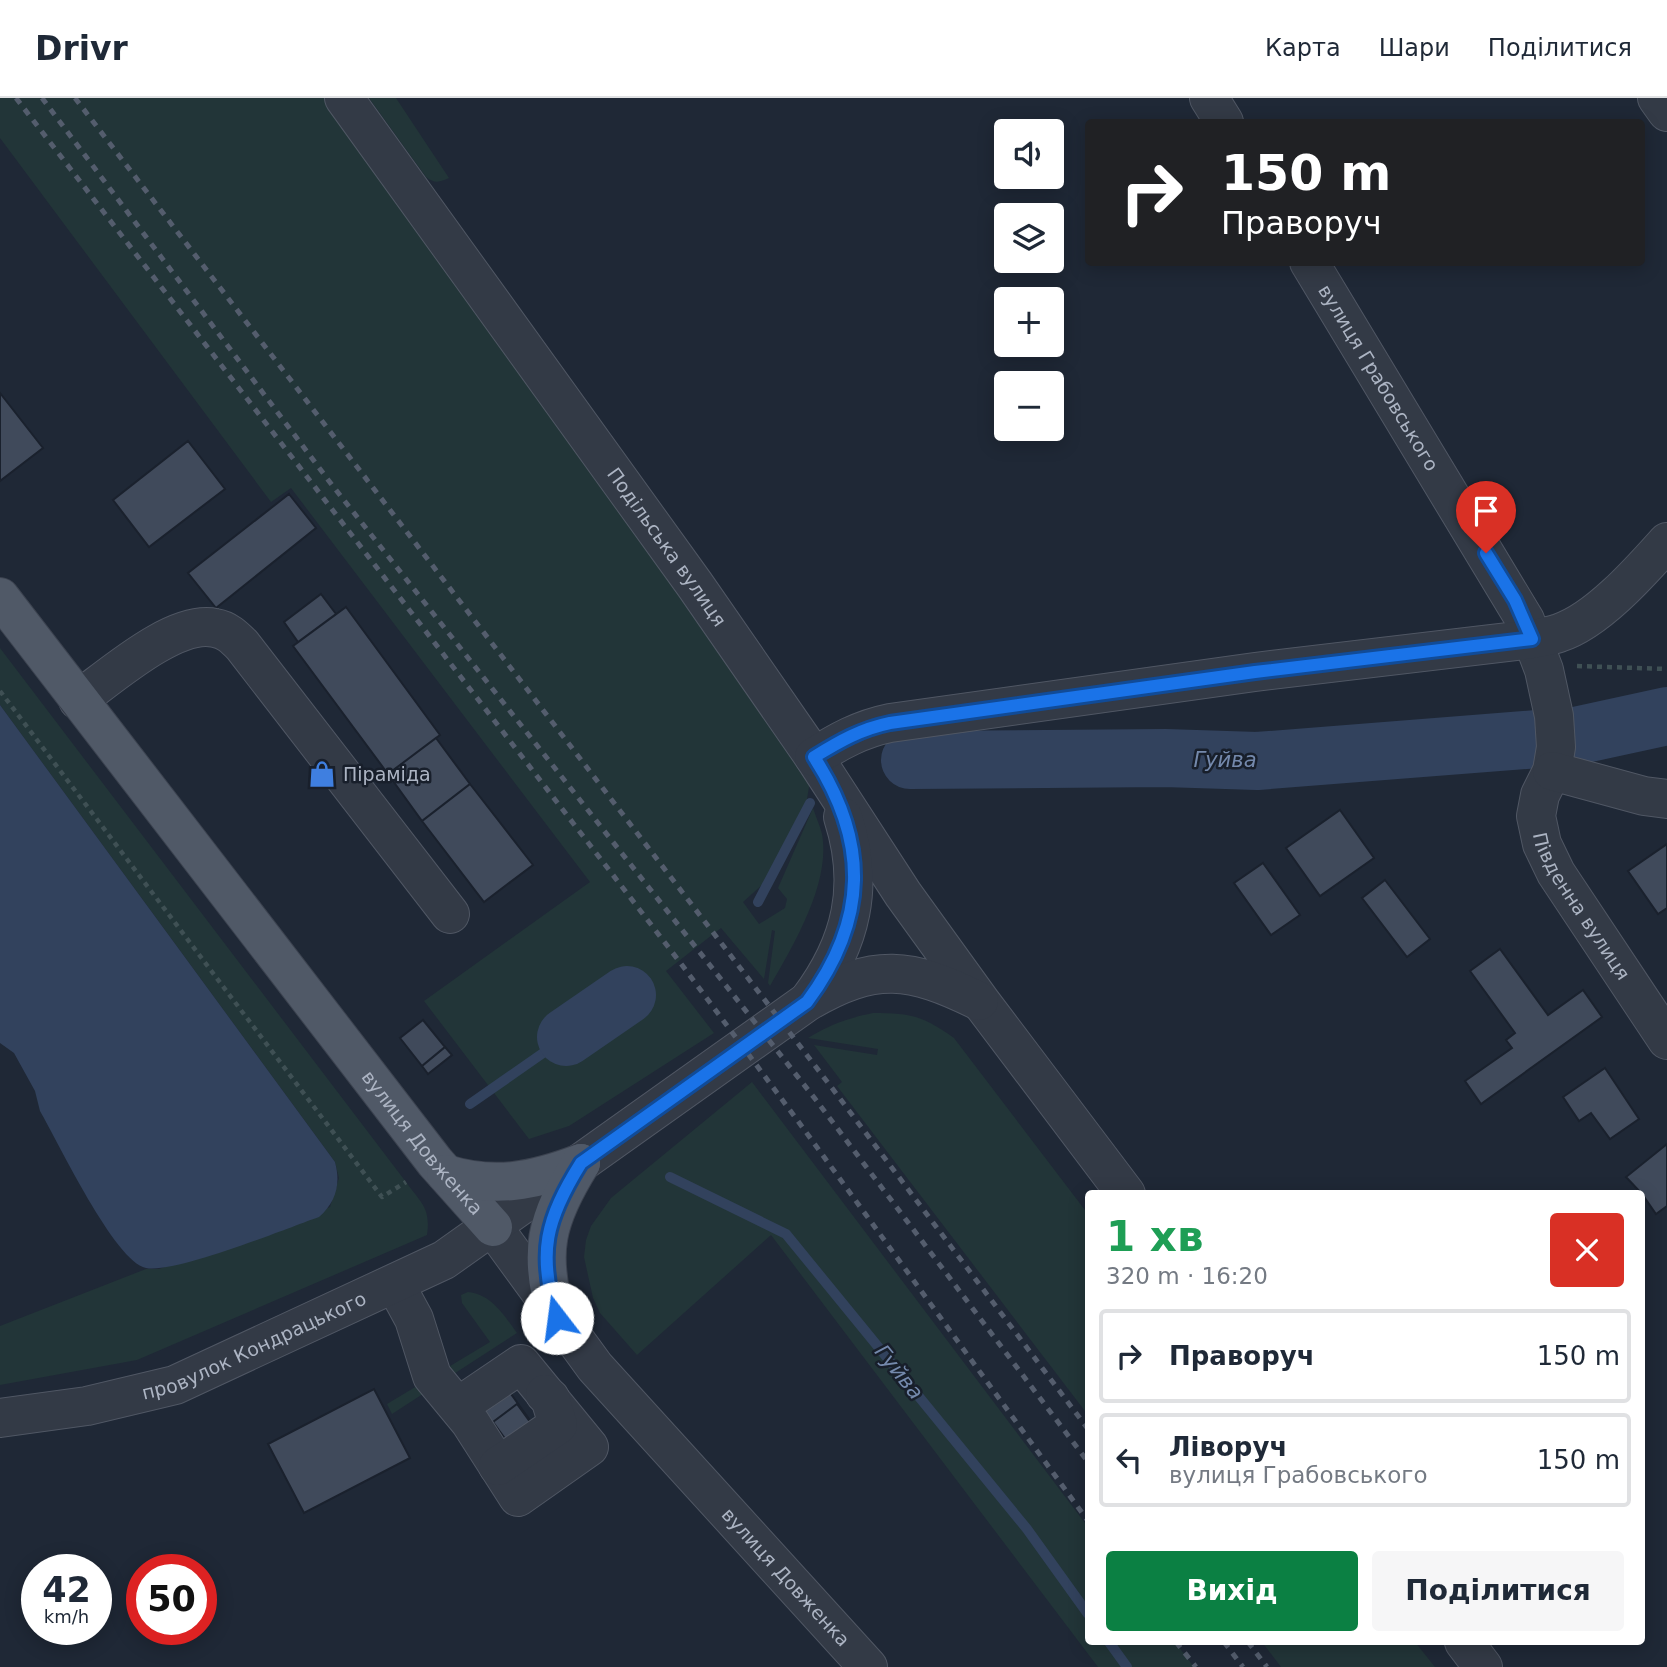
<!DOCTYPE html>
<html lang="uk">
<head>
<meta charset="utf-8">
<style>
  :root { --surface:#fff; --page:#f6f6f7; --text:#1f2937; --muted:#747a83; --line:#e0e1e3; --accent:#0b8043 }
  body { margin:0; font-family:"DejaVu Sans",sans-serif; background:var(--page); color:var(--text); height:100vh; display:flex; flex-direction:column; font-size:26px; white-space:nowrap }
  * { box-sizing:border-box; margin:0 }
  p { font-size:23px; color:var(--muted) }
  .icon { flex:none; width:38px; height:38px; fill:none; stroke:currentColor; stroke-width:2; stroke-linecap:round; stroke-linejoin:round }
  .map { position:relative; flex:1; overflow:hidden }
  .drawer { position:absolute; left:1085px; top:1092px; width:560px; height:455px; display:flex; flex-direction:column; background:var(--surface); border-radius:7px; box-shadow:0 4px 18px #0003 }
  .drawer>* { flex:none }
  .top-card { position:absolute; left:1085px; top:21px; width:560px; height:147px; border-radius:7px; box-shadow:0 4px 18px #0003; background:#202124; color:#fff; overflow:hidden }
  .fabs { position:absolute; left:994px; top:21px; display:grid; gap:14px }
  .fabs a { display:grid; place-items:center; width:70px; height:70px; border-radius:7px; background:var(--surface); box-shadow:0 4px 18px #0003; font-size:35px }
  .speed { position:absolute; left:21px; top:1456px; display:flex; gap:14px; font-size:35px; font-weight:700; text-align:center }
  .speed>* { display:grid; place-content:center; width:91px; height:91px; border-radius:50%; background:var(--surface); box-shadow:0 4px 18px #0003; line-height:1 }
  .speed small { font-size:18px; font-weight:400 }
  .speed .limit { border:10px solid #d22; background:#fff; color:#111 }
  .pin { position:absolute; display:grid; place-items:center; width:60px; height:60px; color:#fff; margin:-72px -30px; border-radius:50% 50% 50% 0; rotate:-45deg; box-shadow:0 0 7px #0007 }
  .pin .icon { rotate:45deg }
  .me { position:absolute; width:77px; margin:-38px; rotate:345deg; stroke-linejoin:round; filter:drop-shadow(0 0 5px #0008) }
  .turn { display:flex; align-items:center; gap:24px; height:147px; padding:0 21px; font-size:32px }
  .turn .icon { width:91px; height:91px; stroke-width:2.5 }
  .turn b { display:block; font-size:49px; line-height:60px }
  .round { display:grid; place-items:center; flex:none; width:74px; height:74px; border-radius:7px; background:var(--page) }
  .headline { display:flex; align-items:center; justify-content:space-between; height:119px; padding:0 21px }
  h1 { font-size:42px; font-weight:700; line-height:52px; color:#1e9e55 }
  .cta { display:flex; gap:14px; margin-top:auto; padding:14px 21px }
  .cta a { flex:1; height:80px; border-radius:7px; background:var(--accent); color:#fff; font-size:28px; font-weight:700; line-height:80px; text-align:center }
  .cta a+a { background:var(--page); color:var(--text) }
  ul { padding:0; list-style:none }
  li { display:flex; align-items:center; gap:21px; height:94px; margin:0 14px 10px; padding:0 7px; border:4px solid var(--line); border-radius:7px }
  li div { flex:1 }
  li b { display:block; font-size:26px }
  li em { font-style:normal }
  header { display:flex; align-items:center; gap:42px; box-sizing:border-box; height:98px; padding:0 35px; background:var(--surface); border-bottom:2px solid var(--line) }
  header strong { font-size:33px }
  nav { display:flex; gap:38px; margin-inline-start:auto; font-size:24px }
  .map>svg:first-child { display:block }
  .green { fill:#223538 }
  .water { fill:#32425d }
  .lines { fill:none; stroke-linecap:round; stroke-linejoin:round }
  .stream { stroke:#32425d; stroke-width:10 }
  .river { stroke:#32425d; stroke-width:58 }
  .building { fill:#404a5b; stroke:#1a212d; stroke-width:2 }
  .minor-casing { stroke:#505764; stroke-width:40 }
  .major-casing { stroke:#3c4350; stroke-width:40 }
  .path { stroke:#3f5054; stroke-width:4.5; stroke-dasharray:5 5; stroke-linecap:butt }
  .minor { stroke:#333a46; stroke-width:38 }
  .major { stroke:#505967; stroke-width:38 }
  .rail { stroke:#545d6d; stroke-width:5; stroke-dasharray:7 7; stroke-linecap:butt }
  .route-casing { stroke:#114b97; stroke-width:18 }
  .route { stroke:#1a73e8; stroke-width:12 }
  .labels { text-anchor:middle; stroke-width:5; stroke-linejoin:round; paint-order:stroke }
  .street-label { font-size:19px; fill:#acb4c3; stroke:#181f2b }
  .poi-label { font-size:19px; fill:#acb4c3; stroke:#181f2b; text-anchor:start }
  .water-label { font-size:21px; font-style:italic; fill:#7489ac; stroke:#181f2b }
</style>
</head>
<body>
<header>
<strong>Drivr</strong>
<nav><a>Карта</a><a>Шари</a><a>Поділитися</a></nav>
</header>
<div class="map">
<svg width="1667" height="1569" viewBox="0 0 1667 1569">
  <rect width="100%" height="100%" fill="#1f2836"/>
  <!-- green -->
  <path class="green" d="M0,0H343L814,659L807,701L763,786L743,804L759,826L785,810L787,801L778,790L813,710C816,719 820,728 822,736C831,785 793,848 770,888L768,885L775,833L772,832L764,881L721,830L666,873L714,935L569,1028L529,1041L424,903L590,784L291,390L271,404L0,40Z
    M369,0H396L449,80C440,84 435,86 426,79Z
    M0,550L406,1084C421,1105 431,1110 427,1137L137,1262L0,1287V1228L146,1171H159L330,1109L339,1080L335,1064L0,607Z
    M873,915C911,915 923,918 954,940L1088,1116V1317L837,988L842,984L814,947L877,957L878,951L808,940C829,927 848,920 873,915Z
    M752,984L1088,1429V1544H1175L1194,1569H1098L771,1137L637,1257L600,1215L593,1200L584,1159L586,1142L591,1128L611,1100Z
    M468,1194C491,1196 504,1217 517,1235L392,1316L387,1306L490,1244L462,1205L461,1197Z
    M1262,1544H1415L1435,1569H1281Z"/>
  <!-- water -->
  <path class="water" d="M0,607L335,1064C341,1086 336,1104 319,1119C285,1131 175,1176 146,1170C115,1164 58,1044 40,1013L35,993L14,955L0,945Z"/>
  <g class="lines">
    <!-- stream -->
    <path class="stream" d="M758,804L810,705
      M470,1006L566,939
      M670,1079L786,1136L1027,1431L1088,1516
      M1109,1544L1127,1569"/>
    <!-- river -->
    <path class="river" d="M1575,638L1667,618
      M910,662L1165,660L1257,663L1538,641
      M566,939L627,897"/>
  </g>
  <!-- building -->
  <path class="building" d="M0,295L43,350L0,383Z
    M188,343L225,391L149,449L113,402Z
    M289,396L316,430L216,510L188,475Z
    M321,496L336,516L298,544L284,524Z
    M346,509L440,637L388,676L293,548Z
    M436,640L470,686L422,723L388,676Z
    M470,686L533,767L484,804L422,723Z
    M1340,712L1374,760L1320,798L1286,750Z
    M1667,746V810L1658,816L1628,773Z
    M1263,765L1300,817L1271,837L1234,785Z
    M1385,782L1430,841L1407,859L1362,800Z
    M1500,851L1548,917L1583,892L1602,919L1481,1006L1465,983L1512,950L1506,942L1515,935L1470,873Z
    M423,922L445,949L422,968L400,940Z
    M445,949L452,957L428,976L422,968Z
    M1605,970L1639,1021L1610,1041L1591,1015L1579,1023L1563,999Z
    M1667,1046V1108L1656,1116L1642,1096L1626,1079Z
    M491,1268L549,1349L523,1367L465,1286Z
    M374,1291L410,1360L304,1415L268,1346Z
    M517,1306L533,1328L509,1346L493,1324Z"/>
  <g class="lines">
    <defs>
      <g id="minor">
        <path id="s1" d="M344,0L695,487L814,659L903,796L981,904L1126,1096"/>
        <path d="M1209,0L1224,24"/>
        <path d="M1657,0L1667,14"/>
        <path id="s2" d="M1309,164L1525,522L1544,572L1554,618L1556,649L1552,673L1540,697L1536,718L1542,746L1556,775L1667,942"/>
        <path d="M78,602C110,579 175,521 215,530C227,532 234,539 242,547L450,816"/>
        <path d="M814,659C839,643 861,631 890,625L1255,574L1533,541C1541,539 1551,538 1559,535C1597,523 1641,473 1667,444"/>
        <path d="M1552,673L1644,698L1667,701"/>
        <path d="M809,902C852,845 865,787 843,719"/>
        <path id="s3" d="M493,1129L595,1269L868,1569"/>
        <path d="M395,1186L414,1221L432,1278L470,1324L518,1399L589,1349L521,1266L459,1308"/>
        <path id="s4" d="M0,1320L87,1308L175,1287L444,1162L807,904C875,864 910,869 979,903"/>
        <path d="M498,1368L558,1327L550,1300L545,1296"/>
        <path d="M1464,1544L1483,1569"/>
      </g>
      <g id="major">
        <path id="s5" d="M0,499L435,1064L493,1129"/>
        <path d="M446,1076C495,1091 534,1083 581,1065"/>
        <path d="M557,1220C537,1155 546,1121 581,1065"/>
      </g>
    </defs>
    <!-- minor casing -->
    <use href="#minor" class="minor-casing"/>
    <!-- major casing -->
    <use href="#major" class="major-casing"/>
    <!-- path -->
    <path class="path" d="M1577,568L1667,571
      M0,593L382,1099L406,1084"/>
    <!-- minor -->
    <use href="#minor" class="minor"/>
    <!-- major -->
    <use href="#major" class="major"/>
    <!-- rail -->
    <path class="rail" d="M16,0L679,863L795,1019L1088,1423
      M42,0L332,387L816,1002L1088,1364
      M75,0L832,990L1088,1331
      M1176,1544L1196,1569
      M1224,1544L1243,1569
      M1248,1544L1267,1569"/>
  </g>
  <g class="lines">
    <defs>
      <path id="route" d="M557,1220C537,1155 546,1121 581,1065L807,904C868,822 869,744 814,659C840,643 861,631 890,625L1255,574L1532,541L1515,502L1486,455"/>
    </defs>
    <!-- route casing -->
    <use href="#route" class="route-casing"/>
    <!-- route -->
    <use href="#route" class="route"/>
  </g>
  <!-- icons -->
  <defs>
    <symbol id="shop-bare" viewBox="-9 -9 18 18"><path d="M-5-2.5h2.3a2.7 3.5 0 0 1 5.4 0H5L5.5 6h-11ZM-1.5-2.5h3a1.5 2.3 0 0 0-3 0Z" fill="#3f7fe0" stroke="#181f2b" stroke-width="2.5" paint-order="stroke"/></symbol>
  </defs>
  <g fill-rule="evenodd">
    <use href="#shop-bare" x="303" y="657" width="38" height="38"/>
  </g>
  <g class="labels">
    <!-- street labels -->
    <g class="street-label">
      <text dy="7" stroke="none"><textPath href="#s2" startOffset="135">вулиця Грабовського</textPath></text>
      <text dy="7" stroke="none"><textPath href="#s1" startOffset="553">Подільська вулиця</textPath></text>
      <text dy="7" stroke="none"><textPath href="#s2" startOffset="724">Південна вулиця</textPath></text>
      <text dy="7" stroke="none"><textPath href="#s5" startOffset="690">вулиця Довженка</textPath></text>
      <text dy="7" stroke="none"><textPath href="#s4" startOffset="266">провулок Кондрацького</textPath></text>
      <text dy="7" stroke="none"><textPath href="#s3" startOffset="457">вулиця Довженка</textPath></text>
    </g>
    <!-- poi labels -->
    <g class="poi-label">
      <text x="343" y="683">Піраміда</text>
    </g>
    <!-- water labels -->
    <g class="water-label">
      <text x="1225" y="669">Гуйва</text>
      <text transform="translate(899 1274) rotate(51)" y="7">Гуйва</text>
    </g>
  </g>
</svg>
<div class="fabs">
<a><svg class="icon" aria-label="sound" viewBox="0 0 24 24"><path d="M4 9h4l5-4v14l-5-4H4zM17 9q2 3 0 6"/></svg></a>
<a><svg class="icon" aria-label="layers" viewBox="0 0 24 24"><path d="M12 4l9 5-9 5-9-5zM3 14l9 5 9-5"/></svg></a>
<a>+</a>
<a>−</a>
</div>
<div class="speed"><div>42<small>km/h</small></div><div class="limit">50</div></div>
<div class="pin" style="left:1486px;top:455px;background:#d93025"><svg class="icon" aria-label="arrive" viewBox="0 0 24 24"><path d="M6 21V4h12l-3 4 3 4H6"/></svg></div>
<svg class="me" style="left:557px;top:1220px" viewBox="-20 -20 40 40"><circle r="19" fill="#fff"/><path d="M0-13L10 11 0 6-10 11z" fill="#1a73e8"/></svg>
<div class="top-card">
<div class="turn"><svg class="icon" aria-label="right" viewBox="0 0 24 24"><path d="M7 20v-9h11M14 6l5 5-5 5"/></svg><div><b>150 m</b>Праворуч</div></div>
</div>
<section class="drawer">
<div class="headline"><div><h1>1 хв</h1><p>320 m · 16:20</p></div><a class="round" style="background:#d93025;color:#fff"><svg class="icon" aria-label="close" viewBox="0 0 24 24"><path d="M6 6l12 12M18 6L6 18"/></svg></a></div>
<ul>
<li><svg class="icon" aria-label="right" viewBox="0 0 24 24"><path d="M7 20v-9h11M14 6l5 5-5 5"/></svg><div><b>Праворуч</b></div><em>150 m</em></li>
<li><svg class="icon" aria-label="left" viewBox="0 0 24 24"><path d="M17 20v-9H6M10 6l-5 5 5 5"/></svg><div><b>Ліворуч</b><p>вулиця Грабовського</p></div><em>150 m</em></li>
</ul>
<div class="cta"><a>Вихід</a><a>Поділитися</a></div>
</section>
</div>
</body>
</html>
